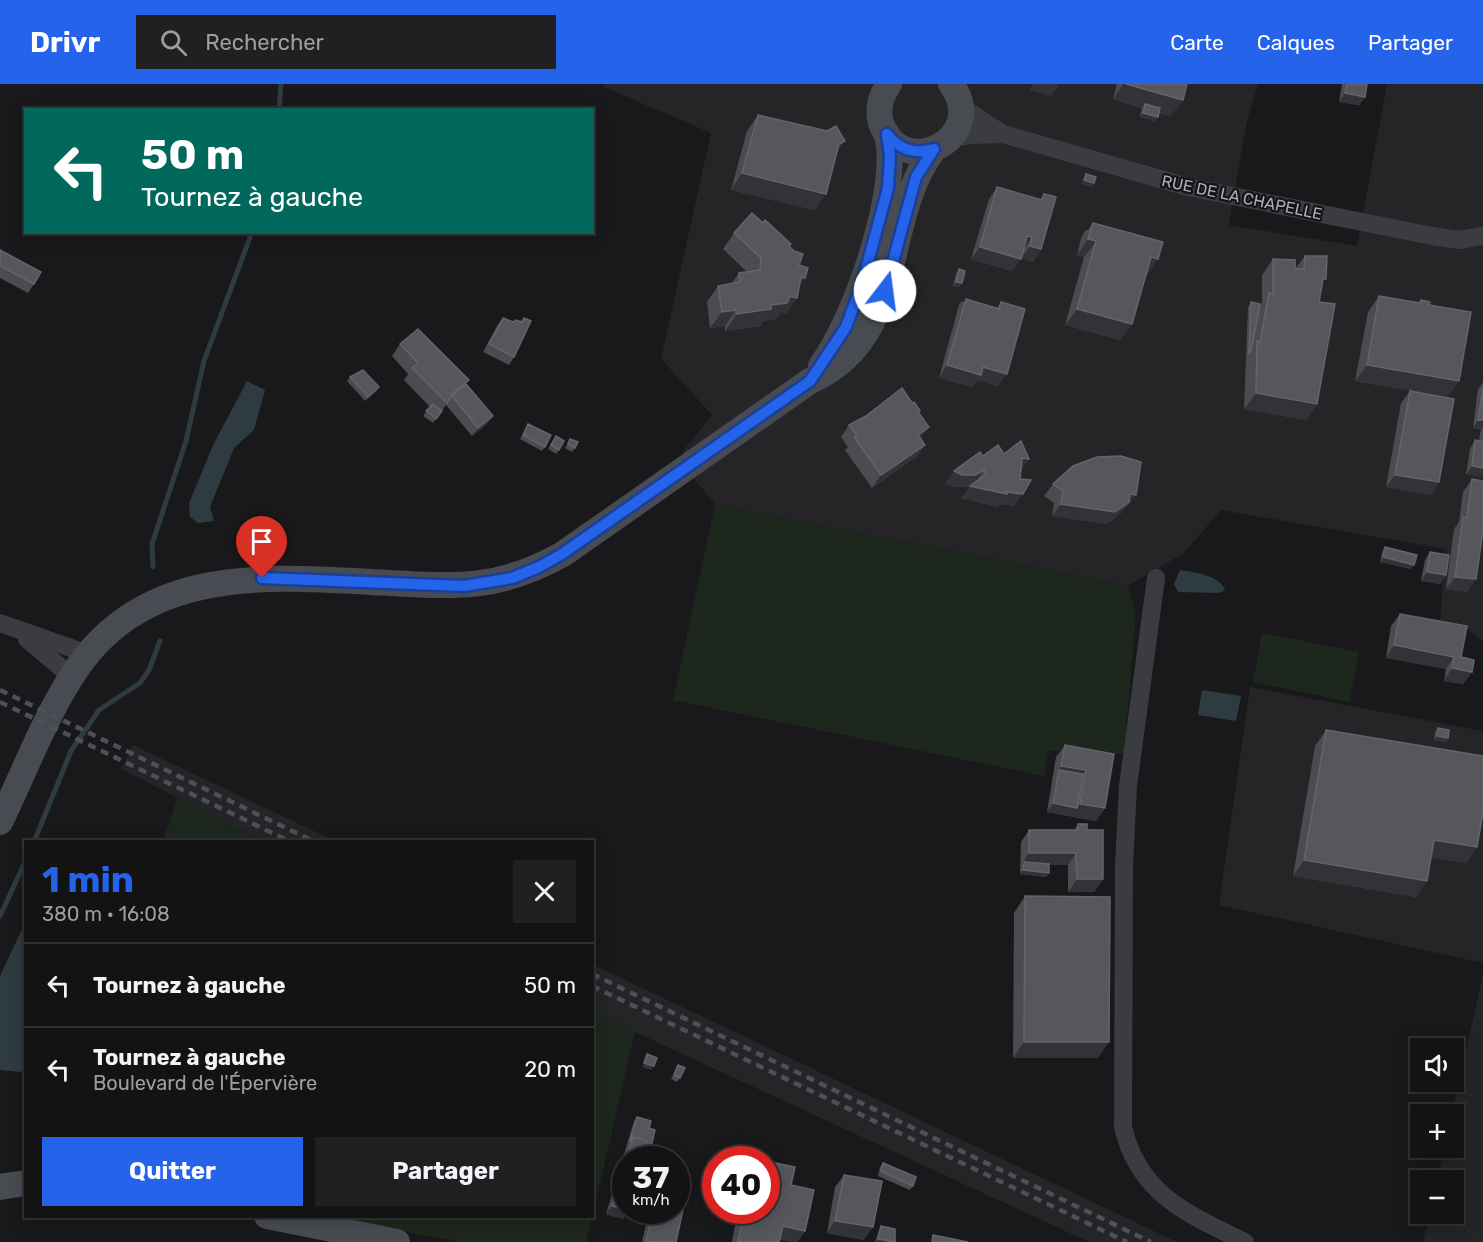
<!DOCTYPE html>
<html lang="fr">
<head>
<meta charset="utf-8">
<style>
  :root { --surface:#131314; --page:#202022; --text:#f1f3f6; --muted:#9d9ea0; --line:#323234; --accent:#2563eb }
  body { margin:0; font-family:Rubik,sans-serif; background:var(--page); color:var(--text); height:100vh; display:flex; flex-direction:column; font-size:22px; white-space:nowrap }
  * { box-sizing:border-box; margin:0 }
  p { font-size:20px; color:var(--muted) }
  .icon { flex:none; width:33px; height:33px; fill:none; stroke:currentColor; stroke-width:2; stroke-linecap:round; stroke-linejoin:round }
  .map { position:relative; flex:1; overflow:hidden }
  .details { position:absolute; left:24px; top:756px; width:570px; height:378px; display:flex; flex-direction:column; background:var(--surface); border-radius:0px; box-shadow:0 3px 15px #0003,0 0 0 2px var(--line) }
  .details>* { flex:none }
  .top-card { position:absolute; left:24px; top:24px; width:570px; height:126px; border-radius:0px; box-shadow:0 3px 15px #0003,0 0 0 2px var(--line); background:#00695c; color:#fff; overflow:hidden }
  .controls { position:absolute; left:1410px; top:954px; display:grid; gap:12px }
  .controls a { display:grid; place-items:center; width:54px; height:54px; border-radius:0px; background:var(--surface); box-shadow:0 3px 15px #0003,0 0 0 2px var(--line); font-size:30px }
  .speed { position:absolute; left:612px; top:1062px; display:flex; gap:12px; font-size:30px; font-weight:700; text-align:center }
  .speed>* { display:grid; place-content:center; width:78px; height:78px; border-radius:50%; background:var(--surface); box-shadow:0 3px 15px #0003,0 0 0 2px var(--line); line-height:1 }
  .speed small { font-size:15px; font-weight:400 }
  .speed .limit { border:9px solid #d22; background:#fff; color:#111 }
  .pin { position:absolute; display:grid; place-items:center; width:51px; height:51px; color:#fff; margin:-62px -26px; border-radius:50% 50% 50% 0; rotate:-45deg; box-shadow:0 0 6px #0007 }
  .pin .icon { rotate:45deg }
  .me { position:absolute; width:66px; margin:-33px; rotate:15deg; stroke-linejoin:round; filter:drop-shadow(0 0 4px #0008) }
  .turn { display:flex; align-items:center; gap:21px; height:126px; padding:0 18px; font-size:27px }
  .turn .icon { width:78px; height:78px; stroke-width:2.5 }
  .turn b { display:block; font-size:42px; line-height:51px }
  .round { display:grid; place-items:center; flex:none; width:63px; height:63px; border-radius:0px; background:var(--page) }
  .head { display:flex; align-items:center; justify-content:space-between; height:102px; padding:0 18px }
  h1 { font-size:36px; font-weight:700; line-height:45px; color:var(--accent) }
  .action { display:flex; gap:12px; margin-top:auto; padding:12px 18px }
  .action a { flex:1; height:69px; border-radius:0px; background:var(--accent); color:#fff; font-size:24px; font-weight:700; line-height:69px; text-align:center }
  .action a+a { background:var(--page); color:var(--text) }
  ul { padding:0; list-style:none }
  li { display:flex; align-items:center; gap:18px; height:84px; padding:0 18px; border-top:2px solid var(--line) }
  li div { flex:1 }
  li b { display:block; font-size:22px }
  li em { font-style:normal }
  header { display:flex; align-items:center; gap:36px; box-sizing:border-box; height:84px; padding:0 30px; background:var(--accent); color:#fff }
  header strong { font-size:28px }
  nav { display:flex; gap:33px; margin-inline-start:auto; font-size:21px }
  .search { width:420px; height:54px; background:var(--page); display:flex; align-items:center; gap:15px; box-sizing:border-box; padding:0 21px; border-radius:0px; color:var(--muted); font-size:22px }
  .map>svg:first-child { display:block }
  .built { fill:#252528 }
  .green { fill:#1e271e }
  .water { fill:#2e3b40 }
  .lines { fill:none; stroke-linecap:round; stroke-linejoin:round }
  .stream { stroke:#2e3b40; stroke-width:5 }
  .street { stroke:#3a3c41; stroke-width:18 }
  .secondary { stroke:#484b51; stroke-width:26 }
  .rail { stroke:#4d5056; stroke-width:4.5; stroke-dasharray:8 6; stroke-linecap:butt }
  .wall { fill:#4a4c50 }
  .shaded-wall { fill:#323336 }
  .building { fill:#55575c; stroke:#62656b; stroke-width:1.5 }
  .route-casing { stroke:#184099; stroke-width:15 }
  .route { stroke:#2563eb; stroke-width:10 }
  .labels { text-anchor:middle; stroke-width:4.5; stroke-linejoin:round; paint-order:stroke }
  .street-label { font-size:16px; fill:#abb2bc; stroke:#141416 }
</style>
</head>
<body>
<header>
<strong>Drivr</strong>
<div class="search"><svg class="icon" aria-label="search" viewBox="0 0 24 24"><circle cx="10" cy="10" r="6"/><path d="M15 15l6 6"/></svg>Rechercher</div>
<nav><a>Carte</a><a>Calques</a><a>Partager</a></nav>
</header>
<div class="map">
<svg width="1483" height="1158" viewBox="0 0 1483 1158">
  <rect width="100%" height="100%" fill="#19191b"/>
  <!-- built -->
  <path class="built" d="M603,0H1258L1246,41L1229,141L1357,162L1387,0H1483V558L1468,546L1440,540L1445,465L1221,426L1184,469L1128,502L715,420L695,396L683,367L712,331L661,275L711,49L604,3Z
    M1250,603L1483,647V879L1219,821Z
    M133,661L335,757H262L121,685Z
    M592,880L1177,1158H1089L635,948L593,926Z
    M1483,890V1158H1423L1429,1130H1454V1096H1437L1444,1064H1454L1452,1030Z"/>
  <!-- green -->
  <path class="green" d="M715,420L1128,502L1136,530L1124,670L1048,667L1044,692L673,616Z
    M1262,549L1359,568L1349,618L1253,598Z
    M177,714L262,757H163Z
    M593,926L635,948L593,1130Z
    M329,1133H592L586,1158H459Z"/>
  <!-- water -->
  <path class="water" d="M247,297L265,306L254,346L234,364L210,423L214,437L198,439L190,433L189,419L214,359Z
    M1180,486C1193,488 1220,491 1225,506L1219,509L1178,508L1174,500Z
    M1202,606L1241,612L1236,637L1198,631Z
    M25,839V983L21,988L0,986V892Z"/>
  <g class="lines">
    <!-- stream -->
    <path class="stream" d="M279,26L281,0
      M153,483L152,460L186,357L204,277L252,148
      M34,758L71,667L99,626L140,599L149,586L160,557
      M0,832L26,776"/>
    <!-- street -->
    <path class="street" d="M960,22L1003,50L1188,103L1432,152L1459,156L1483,152
      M949,55L971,51L1002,50
      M1156,494L1128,702L1124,782L1123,1043C1139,1111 1188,1130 1245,1158
      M0,539L88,570
      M27,555L71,592"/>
    <!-- secondary -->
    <path class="secondary" d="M889,0C881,11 877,25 881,39C902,99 991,54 951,0
      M821,282C855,236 901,106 887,50
      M0,738C23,691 42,640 70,595C142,477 273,493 391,499C459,503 501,505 563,470L810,297C909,254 879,137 934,65
      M0,1103L26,1099
      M267,1132L397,1158"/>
    <!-- rail -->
    <path class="rail" d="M0,606L315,758
      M0,618L291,758
      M592,890L1151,1158
      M592,902L1127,1158"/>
  </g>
  <!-- wall -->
  <path class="wall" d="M1117,0H1187L1171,32L1159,29L1158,33L1155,37L1140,33L1142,24L1113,15Z
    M1342,0H1367L1365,13L1359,21L1339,18Z
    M758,31L837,68L815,126L731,106L747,47Z
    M997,103L1040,116L1044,110L1041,165L1033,178L1021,174L1012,187L971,175L989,115Z
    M1093,139L1147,191H1146L1132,240L1120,256L1065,241L1084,173L1077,171L1081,155L1083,150L1086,146H1088Z
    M734,149L789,163L799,181V203L786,230L781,228L776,235L763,237L760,242L725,247V242L710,244L707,218L718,202L731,200L739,189L747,188L723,165Z
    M0,166L34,200L28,209L0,194Z
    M1305,172L1321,202L1319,218L1317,320L1306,336L1244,325L1248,223L1251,218L1260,221L1262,219V191L1273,175L1295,185Z
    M959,185L962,199L959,203L953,202L956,190Z
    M1379,212L1419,219L1421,216L1429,221L1448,313L1355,297L1368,228Z
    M966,215L997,224L1001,218L998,302L977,296L972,303L939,294L959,221L962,217L965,218Z
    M503,234L513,238L521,237L524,234L514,273L509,281L483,268L497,242Z
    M400,260L466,300L487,340L472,352L446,321L433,339L423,332L430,323L404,296L408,290L392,272Z
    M350,293L379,303L376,307L365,317L347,297Z
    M1483,298V393L1466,390L1470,365L1475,356L1479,357L1481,345L1473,344L1478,305Z
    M1410,307L1439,398L1431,411L1386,403L1401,319Z
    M912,319L920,327L919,329L921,354L925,361L916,373L872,404L845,366L848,363L841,353L849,341Z
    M528,340L545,363L542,367L520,355Z
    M556,352L559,366L556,370L548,365Z
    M570,355L575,364L572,368L565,364Z
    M1005,369L1029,375L1021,386L1014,422L1000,420L998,423L961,414L972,401L966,403H954L945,400L983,372Z
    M1086,377L1127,423H1126L1120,430L1107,440L1052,432L1054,419L1044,412L1053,400Z
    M1472,395L1467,508L1446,505L1454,445L1459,438L1463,408Z
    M1385,463L1411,485L1380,478L1382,468Z
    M1430,468L1446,491L1440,500L1421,497L1425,476Z
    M1400,530L1472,588L1463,600L1444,597L1446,585L1386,574L1391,542Z
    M1438,644L1448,654L1445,658L1434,656L1435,648Z
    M1326,646L1477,763L1466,779L1431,773L1416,813L1293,792L1315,662Z
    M1065,661L1114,670L1105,724L1096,737L1047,728L1056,673Z
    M1078,740L1087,746L1103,795L1094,808H1068V781H1049V789L1046,793L1020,790L1021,758L1029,746H1074Z
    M1025,812L1098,974H1013L1014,829Z
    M678,981L680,994L677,998L671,995Z
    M637,1033L649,1044L648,1067H645L643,1076H626V1126L623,1135L606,1130L634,1037Z
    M883,1079L913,1102L910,1106L878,1092L880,1083Z
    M844,1091L864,1156L827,1149L835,1103Z
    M791,1101L805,1147L797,1158L780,1156L779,1158H732L738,1126H766Z
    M649,1126H676V1158H642Z
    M881,1142L895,1158H875L879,1146Z"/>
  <!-- shaded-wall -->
  <path class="shaded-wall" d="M1033,0H1060L1051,12L1029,6Z
    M1123,0H1126L1183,16L1171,32L1144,24L1145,20L1142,24L1113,15Z
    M1345,9L1365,13L1359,21L1339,18Z
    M1143,29L1158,33L1155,37L1140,33Z
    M845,57L833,73L839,60Z
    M742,89L826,110L815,126L731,106Z
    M1084,96L1094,99L1092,103L1081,100Z
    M1027,152L1032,153L1024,165Z
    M1088,155L1158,175L1147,191L1140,189L1150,174L1095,159L1084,173L1077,171Z
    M1030,162L1041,165L1033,178L1021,174Z
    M980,163L1021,175L1012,187L971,175Z
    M801,193L805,194L794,210Z
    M956,198L962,199L959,203L953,202Z
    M790,212L797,214L786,230L781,228L776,235L763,237L760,242L725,247L737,230L771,221Z
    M1077,225L1132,240L1120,256L1065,241Z
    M736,226L725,242L710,244L722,228Z
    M947,281L983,283L1007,290L998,302L977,296L972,303L939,294Z
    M1367,281L1459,297L1448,313L1355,297Z
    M1256,309L1317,320L1306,336L1244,325Z
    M493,332L487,340L472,352L478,344Z
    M1478,336H1483V343L1481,345L1473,344Z
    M929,343L920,356L918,351Z
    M925,361L916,373L872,404L881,391Z
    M1022,374L1029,375L1020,388Z
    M1472,382L1483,384V393L1466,390Z
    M984,386L976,399L966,403H954L945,400L954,387Z
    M1395,391L1439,398L1431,411L1386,403Z
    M970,402L1023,410L1014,422L1000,420L998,423L961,414Z
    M1130,410L1136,411L1127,423H1126L1120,430L1107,440L1052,432L1061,420Z
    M1383,473L1414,481L1411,485L1380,478Z
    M1427,488L1446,491L1440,500L1421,497Z
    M1455,493L1476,495L1467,508L1446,505Z
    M1394,561L1454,573L1446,585L1386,574Z
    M1452,584L1472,588L1463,600L1444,597Z
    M1437,652L1448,654L1445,658L1434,656Z
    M1061,682L1086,686L1077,698L1059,686Z
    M1053,719L1077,724L1071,732L1047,728Z
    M1080,720L1105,724L1096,737L1071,732Z
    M1434,756L1477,763L1466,779L1423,772Z
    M1029,769H1076L1068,781H1023L1024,778L1021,781Z
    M1304,776L1427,797L1416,813L1293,792Z
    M1023,786L1049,789L1046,793L1020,790Z
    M1077,795H1103L1094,808H1068Z
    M1024,958H1109L1098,974H1013Z
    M644,979L654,982L651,986L642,983Z
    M632,1058L651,1063L648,1067L630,1062Z
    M612,1122L629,1127L623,1135L606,1130Z
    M835,1137L873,1143L864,1156L827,1149Z
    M783,1142L805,1147L797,1158H792L774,1154Z
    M878,1155L893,1158H875Z"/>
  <!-- building -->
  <path class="building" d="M1126,0H1187L1183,16Z
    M1347,0H1367L1365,13L1345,9Z
    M1145,20L1160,24L1158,33L1143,29Z
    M758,31L827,47L836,42L845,57L839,60L826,110L742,89Z
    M1086,90L1096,93L1094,99L1084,96Z
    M997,103L1042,116L1044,110L1056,113L1041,165L1030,162L1032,153L1027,152L1021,175L980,163Z
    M752,129L763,139L765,136L791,160L789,162L794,167L803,170L799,181L808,184L805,194L801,193L797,214L790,212L787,219L771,221V225L737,230L736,226L722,228L718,202L740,198L739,189L760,186L761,174L734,149Z
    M1093,139L1163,158L1158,175L1151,173L1132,240L1077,225L1096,157L1088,155Z
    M0,166L41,188L34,200L0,182Z
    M1305,172H1327L1326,195H1323L1319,218L1335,220L1317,320L1256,309L1257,257L1260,258L1269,209L1273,210V175L1295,176V185H1304Z
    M959,185L965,187L962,199L956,198Z
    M1379,212L1420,219L1421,216L1430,218L1429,221L1471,228L1459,297L1367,281Z
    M966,215L999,225L1001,218L1025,225L1007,290L983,283L981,291L947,281Z
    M1251,218L1260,220L1251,267L1249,269Z
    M503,234L513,238L516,236L522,238L524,234L531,237L514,273L489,260Z
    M418,245L469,296L454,308L447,319L412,284L418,279L400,260Z
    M363,286L379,303L368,313L350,293Z
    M466,300L493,332L478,344L452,312Z
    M902,304L912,319L914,318L920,327L918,328L929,343L918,351L925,361L881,391L854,353L857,351L849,341L866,332Z
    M1483,304V336H1478Z
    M1410,307L1454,315L1439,398L1395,391Z
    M433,320L442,327L436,335L426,327Z
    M528,340L551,351L545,363L523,351Z
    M556,352L564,357L559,366L551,361Z
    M570,355L578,358L575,364L568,360Z
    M1475,356L1483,358V384L1472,382Z
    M1021,357L1029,375L1022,374L1020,395L1031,396L1023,410L1007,408V410L970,402L986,390L984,386L975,391H962L954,387L980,368L983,372L998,361L1004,370Z
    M1121,372L1141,378L1136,411L1130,410L1129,418L1115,428L1061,420L1063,407L1053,400L1073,382L1097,373Z
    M1472,395L1483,397V447L1476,495L1455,493L1463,433L1467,434Z
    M1385,463L1417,471L1414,481L1383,473Z
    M1430,468L1449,471L1446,491L1427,488Z
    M1400,530L1467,542L1461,573L1474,576L1472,588L1452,584L1454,573L1394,561Z
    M1438,644L1449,646L1448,654L1437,652Z
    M1326,646L1483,672V729L1477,763L1434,756L1427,797L1304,776Z
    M1065,661L1114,670L1105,724L1080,720L1086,686L1061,682Z
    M1059,686L1083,690L1077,724L1053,719Z
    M1078,740H1087V746H1103V795H1077L1076,769H1029V746H1078Z
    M1024,778L1049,780V789L1023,786Z
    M1025,812L1110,813L1109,958H1024Z
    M647,970L657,974L654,982L644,979Z
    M678,981L685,984L680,994L674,991Z
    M637,1033L651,1037L649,1044L655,1046L651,1063L646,1062L647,1057L633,1053L630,1057Z
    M633,1053L647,1057L643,1076H626Z
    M626,1077V1126L612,1122Z
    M766,1077L795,1083L791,1101L814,1106L805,1147L783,1142L779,1158H738L744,1126L755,1128V1126H766Z
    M883,1079L916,1093L913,1102L881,1087Z
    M844,1091L882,1097L873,1143L835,1137Z
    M676,1120L684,1121L676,1158H646L653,1126H676Z
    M740,1126H744L739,1134Z
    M881,1142L895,1145V1158L878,1155Z
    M933,1151L968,1158H932Z"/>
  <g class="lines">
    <defs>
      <path id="route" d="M262,494L464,502L512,494L539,483L562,470L810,297L846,243L862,200L888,104L890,72L887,50C899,65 915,71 934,65L916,93L885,207"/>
    </defs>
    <!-- route casing -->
    <use href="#route" class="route-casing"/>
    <!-- route -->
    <use href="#route" class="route"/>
  </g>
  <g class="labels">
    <!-- street labels -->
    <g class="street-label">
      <text transform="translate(1242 113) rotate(12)" y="6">RUE DE LA CHAPELLE</text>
    </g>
  </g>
</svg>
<div class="controls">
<a><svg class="icon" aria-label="sound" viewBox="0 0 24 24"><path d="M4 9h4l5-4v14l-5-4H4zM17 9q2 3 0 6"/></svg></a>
<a>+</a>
<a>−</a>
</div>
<div class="speed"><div>37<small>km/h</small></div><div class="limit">40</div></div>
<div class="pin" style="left:262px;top:494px;background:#d93025"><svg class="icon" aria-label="arrive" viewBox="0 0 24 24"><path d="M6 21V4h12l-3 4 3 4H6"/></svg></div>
<svg class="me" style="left:885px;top:207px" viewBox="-20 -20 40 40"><circle r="19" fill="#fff"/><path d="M0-13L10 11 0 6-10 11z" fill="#2563eb"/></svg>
<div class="top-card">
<div class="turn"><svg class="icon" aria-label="left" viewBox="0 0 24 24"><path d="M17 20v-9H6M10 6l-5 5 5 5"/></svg><div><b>50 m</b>Tournez à gauche</div></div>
</div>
<section class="details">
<div class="head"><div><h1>1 min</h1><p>380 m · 16:08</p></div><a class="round"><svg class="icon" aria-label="close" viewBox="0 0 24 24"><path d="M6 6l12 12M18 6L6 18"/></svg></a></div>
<ul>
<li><svg class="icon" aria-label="left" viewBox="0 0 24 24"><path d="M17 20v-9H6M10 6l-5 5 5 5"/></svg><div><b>Tournez à gauche</b></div><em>50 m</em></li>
<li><svg class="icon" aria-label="left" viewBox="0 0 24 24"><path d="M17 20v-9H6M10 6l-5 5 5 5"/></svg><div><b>Tournez à gauche</b><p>Boulevard de l'Épervière</p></div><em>20 m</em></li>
</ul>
<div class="action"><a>Quitter</a><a>Partager</a></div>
</section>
</div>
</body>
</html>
